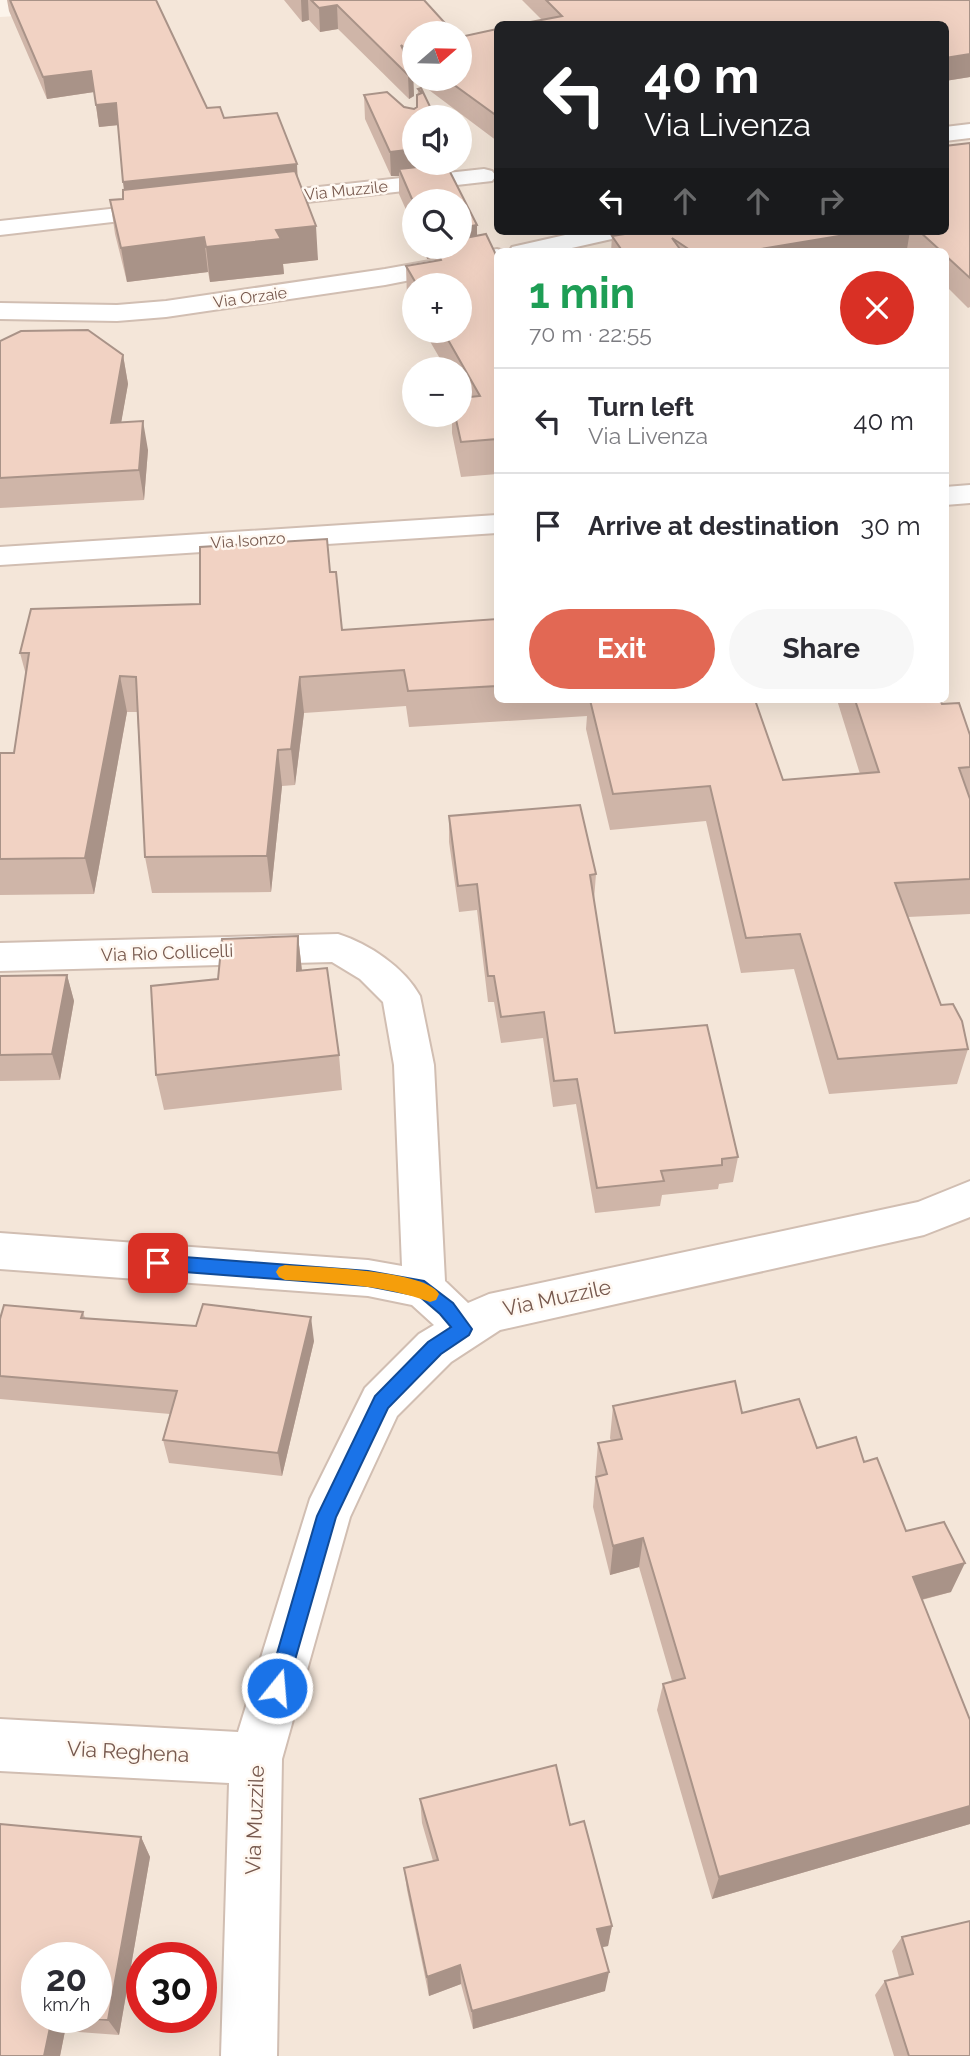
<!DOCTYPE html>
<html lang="en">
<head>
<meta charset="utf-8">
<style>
  :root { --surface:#fff; --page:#f7f7f7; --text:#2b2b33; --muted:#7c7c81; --line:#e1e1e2; --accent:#e26854 }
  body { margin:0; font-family:Raleway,sans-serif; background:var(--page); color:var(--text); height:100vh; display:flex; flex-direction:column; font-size:26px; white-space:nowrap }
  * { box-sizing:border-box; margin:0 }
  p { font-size:23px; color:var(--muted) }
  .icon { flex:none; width:38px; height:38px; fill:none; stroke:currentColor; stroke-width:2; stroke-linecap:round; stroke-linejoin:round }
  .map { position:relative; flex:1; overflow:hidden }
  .drawer { position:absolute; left:494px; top:248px; width:455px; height:455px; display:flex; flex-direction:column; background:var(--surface); border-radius:10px; box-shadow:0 7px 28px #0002 }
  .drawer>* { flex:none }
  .top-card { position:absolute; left:494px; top:21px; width:455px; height:214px; border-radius:10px; box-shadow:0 7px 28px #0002; background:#202124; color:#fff; overflow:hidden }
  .needle { width:46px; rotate:70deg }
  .buttons { position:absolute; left:402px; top:21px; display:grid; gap:14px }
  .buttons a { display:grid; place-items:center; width:70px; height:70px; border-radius:50%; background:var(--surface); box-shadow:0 7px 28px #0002; font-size:35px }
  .speed { position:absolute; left:21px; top:1942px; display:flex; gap:14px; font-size:35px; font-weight:700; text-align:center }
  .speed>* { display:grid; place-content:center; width:91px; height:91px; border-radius:50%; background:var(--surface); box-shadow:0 7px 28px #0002; line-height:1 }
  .speed small { font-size:18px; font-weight:400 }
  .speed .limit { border:10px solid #d22; background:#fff; color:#111 }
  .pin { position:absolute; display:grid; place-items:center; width:60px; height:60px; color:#fff; margin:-30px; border-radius:14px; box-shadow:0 4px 10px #0006 }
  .me { position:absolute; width:77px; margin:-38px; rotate:17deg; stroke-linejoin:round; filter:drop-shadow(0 0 5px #0008) }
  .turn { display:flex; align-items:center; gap:24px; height:147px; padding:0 35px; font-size:32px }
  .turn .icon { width:91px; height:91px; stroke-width:2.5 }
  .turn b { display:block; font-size:49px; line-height:60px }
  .lanes { display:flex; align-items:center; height:66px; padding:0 35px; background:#0003; justify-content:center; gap:35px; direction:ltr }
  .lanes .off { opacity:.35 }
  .round { display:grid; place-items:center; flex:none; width:74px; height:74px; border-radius:37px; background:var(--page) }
  .overview { display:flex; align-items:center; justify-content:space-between; height:119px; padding:0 35px }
  h1 { font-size:42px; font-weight:700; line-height:52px; color:#1e9e55 }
  .button { display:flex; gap:14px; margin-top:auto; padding:14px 35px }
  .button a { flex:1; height:80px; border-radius:42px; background:var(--accent); color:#fff; font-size:28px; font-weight:700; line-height:80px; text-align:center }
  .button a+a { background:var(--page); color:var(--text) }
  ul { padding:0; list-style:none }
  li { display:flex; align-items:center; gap:21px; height:105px; padding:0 35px; border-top:2px solid var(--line) }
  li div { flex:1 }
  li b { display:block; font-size:26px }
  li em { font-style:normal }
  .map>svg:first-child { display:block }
  .residential { fill:#f4e6d9; fill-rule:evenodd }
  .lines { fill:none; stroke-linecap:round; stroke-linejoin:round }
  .minor-casing { stroke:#d1beb2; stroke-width:4 }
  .minor { fill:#fff; fill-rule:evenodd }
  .wall { fill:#cfb5a8; fill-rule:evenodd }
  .shaded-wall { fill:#a99388 }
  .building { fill:#f1d2c3; stroke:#a99388; stroke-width:2 }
  .route { fill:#1a73e8; stroke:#114b97; stroke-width:2 }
  .slow { fill:#f59e0b }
  .labels { text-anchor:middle; stroke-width:5; stroke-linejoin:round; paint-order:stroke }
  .far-street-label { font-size:16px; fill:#77594e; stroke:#fff8f1 }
  .street-label { font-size:18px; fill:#77594e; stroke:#fff8f1 }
  .near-street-label { font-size:21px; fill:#77594e; stroke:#fff8f1 }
</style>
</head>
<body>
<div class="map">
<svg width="970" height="2056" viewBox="0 0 970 2056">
  <rect width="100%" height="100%" fill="#fcf4eb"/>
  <!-- residential -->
  <path class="residential" d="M160,0H970V2056H0V17L96,11ZM497,24H945V231H497ZM415,33H460V79H415ZM415,117H460V163H415ZM415,201H460V247H415ZM497,252H945V700H497ZM415,285H460V331H415ZM415,369H460V415H415ZM37,1958H96V2018H37ZM142,1958H201V2018H142Z"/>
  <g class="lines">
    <defs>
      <path id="minor" d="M970,124V138L945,141V127Z
        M484,169L492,171L496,176L492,181L253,208L245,206L241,201L245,196L253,194Z
        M165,203L173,205L177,210L173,215L0,235V221Z
        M583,231H628L625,236L554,252H509L512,247Z
        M497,249L507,252H497V263L385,285L166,317L117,321L0,319V303L117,305L166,301L385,269Z
        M970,485V503L945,505V487Z
        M497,515V533L0,565V547Z
        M338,934C369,944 404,967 420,996L434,1065L445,1281L468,1303L489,1294L918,1202L970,1181V1217L924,1235L500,1330L451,1362L397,1416L350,1517L282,1759L277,2056H221L229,1783L0,1771V1719L238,1732L310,1499L365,1388L419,1334L434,1325L412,1305L368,1296L0,1269V1233L368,1260L402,1266L394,1065L383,1002L360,979L332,962L0,971V943Z"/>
    </defs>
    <!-- minor casing -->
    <use href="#minor" class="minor-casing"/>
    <!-- minor -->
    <use href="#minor" class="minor"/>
  </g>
  <!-- wall -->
  <path class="wall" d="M7,0H156L207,108L224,118L298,179L318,260L283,264L284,274L210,282L208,272L127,282L115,234L110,200L123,199L124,189L118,125L99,127L94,92L47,99L9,11Z
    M284,0H424L415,33V79H460L497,29V141L413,78L414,96L409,99L338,29L320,32L309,20L302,22Z
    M522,0H970V77L945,81V24L542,20Z
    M421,88L435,117L415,163H449V169L477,236L497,257V474L461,477L452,433V415H460L462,397L460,395V369H446L424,331H460V285H415V313L407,299L406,266L435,261V257L427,259L422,247H460L415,201V230L399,194V176H391L365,119L364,95L414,109L417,107L418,89Z
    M970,143V307L968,308L945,285V252H910L907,249L892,252H611L612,236L629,233V231H945Z
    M0,341L123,355L128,384L121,422L148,450L144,500L0,508Z
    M330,572L342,630L497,619V700H755L783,780L860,774L837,700H940L942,704L970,735V914L908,917L941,1005L968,1049L957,1084L829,1094L794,969L741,973L706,821L610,830L586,729L587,716L409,727L406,706L304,713L295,785L282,786L271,892L152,893L145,857L137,712H127L94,894L0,895V753H14L26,675L20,653L200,604Z
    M449,816L596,874L594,900L615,1033L738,1157L733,1182L719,1184L718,1189L662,1195L660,1206L595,1213L576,1104L553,1107L543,1038L501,1043L494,1002H488L477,910L459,912L449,842Z
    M298,936L302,970L339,1055L342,1090L164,1110L156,1075L218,979Z
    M67,975L74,1001L60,1080L0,1081V976Z
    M83,1312L85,1318L196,1326L314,1341L282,1476L169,1463L163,1440L170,1414L0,1399V1319Z
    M613,1406L742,1413L817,1448L864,1462L906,1531L951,1592L922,1600L970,1720V1824L712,1899L657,1710L663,1684L672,1681L639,1567L610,1575L593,1507L598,1443L611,1441L610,1438Z
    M420,1799L570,1825L612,1926L608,1946L602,1947L605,1991L473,2029L461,1984L429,1996L407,1890L404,1868L433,1861L422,1823Z
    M141,1837L150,1857L119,2035L65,2031L60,2056H0ZM96,1958V2018H37Z
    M902,1937L970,2056H894L875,1995L885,1981L899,1977L892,1951Z"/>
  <!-- shaded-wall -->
  <path class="shaded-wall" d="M301,0H308L309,20L302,22Z
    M337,5L338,29L320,32L319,8Z
    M970,54V77L945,81V58Z
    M91,71L94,92L47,99L43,77Z
    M413,72L414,96L409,99L408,75Z
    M116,103L119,125L99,127L96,105Z
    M415,149V163H449V170L399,169V176H391L390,152Z
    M297,164L298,186L126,205L123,182Z
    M477,225V250L460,247V228Z
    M316,226L318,260L283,264L284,274L210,282L206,247L276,230Z
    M869,231H910L907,249L892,252H743Z
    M204,237L208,272L127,282L121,248Z
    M427,247H435V257L427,259Z
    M123,355L128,384L116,452L111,423Z
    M143,421L148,450L144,500L139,470Z
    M120,676L127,712L94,894L85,858Z
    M300,677L304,713L295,785L291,749Z
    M278,750L282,786L271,892L267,856Z
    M298,936L302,972L297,971Z
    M67,975L74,1001L60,1080L52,1054Z
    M311,1317L314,1341L282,1476L278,1453Z
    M643,1538L639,1567L610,1575L613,1546Z
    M965,1563L951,1592L900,1605L913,1577Z
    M970,1806V1824L712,1899L719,1877Z
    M141,1837L150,1857L119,2035L108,2020Z
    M612,1926L608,1946L593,1949L597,1929Z
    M460,1965L461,1984L429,1996L427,1977Z
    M609,1972L605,1991L473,2029L472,2011Z
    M52,2018H54L65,2031L60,2056H44Z"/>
  <!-- building -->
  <path class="building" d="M10,0H156L207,108L220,107L224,118L277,113L297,164L123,182L116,103L96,105L91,71L43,77Z
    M311,0H424L454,33H415V56L401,45L413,72L408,75L337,5L319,8Z
    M546,0H970V54L945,58V24H520L562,16Z
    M497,29V116L446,79H460V37Z
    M421,88L435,117H415V149L390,152L364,95L387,92L404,107L414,109L417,107V95L422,93L418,89Z
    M970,143V278L945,255V252H942L919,231H945V146Z
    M446,164L477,225L460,228V201H415V206L399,169Z
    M295,171L316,226L276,230L281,239L206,247L204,237L121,248L110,200L123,199V190Z
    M644,231H869L743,252H693L672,238L682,252H623L612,236Z
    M486,234L497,257V439L461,442L455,415H460V398L480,396L443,331H460V285H417L406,266L441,260L436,247H460V239Z
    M88,330L123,355L111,423L143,421L139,470L0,478V341L21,331Z
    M327,539L330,572H336L342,630L497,619V686L408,691L404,670L300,677L291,749L278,750L267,856L145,857L136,677L120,676L85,858L0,859V753H14L29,653H20L31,609L200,604V547Z
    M590,700H755L783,780L879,772L855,700H940L942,704L959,703L970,735V767L959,768L970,799V879L895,883L941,1005L953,1004L962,1021L968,1049L838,1059L800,934L746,938L710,786L613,794Z
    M580,805L596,874L590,875L615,1033L707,1025L738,1157L722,1159V1165L661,1171L664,1181L597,1188L577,1079L554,1081L544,1012L501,1017L494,976H488L477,884L458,886L449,816Z
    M298,936L297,971L327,968L339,1055L156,1075L151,986L218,979L222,939Z
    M67,975L52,1054L0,1055V976Z
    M203,1304L311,1317L278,1453L163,1440L177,1391L0,1376V1319L4,1305L83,1312L81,1318L196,1326Z
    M735,1381L742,1413L799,1399L817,1448L856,1437L864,1462L877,1458L906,1531L944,1522L965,1563L913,1577L970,1720V1806L719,1877L663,1684L685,1678L643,1538L613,1546L596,1477L607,1474L598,1443L622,1439L613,1406Z
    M556,1765L570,1825L584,1821L612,1926L597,1929L609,1972L472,2011L460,1965L427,1977L404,1868L438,1860L420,1799Z
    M0,1824L141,1837L108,2020L82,2018H96V1958H37V2018H52L44,2056H0Z
    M970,1921V2056H909L885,1981L913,1974L902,1937Z"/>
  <!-- route -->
  <path class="route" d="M158,1255L368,1271L424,1281L453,1303L472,1329L469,1335L441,1354L388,1408L336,1517L287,1688L284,1695L277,1698L270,1695L267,1688L317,1516L375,1396L428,1342L451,1327L440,1314L419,1296L368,1286L158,1270L151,1268L149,1263L151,1257Z"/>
  <!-- slow -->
  <path class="slow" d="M285,1265C314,1267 427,1270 439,1294L436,1300L430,1302C384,1285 335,1283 285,1280L279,1277L276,1272L279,1267Z"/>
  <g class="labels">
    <!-- far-street labels -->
    <g class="far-street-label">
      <text transform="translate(346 190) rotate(-6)" y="6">Via Muzzile</text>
      <text transform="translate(250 297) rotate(-8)" y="6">Via Orzaie</text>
      <text transform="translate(248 540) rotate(-4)" y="6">Via Isonzo</text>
    </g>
    <!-- street labels -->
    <g class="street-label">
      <text transform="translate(167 953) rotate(-2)" y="6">Via Rio Collicelli</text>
    </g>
    <!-- near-street labels -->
    <g class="near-street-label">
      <text transform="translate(557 1298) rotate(-12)" y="7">Via Muzzile</text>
      <text transform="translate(128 1752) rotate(3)" y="7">Via Reghena</text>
      <text transform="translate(255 1820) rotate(-88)" y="7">Via Muzzile</text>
    </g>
  </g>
</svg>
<div class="buttons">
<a><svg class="needle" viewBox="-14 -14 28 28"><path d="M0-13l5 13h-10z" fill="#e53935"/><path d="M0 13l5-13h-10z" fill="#7c7c81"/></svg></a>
<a><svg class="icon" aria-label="sound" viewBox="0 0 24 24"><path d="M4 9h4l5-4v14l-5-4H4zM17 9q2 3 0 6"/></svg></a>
<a><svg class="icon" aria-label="search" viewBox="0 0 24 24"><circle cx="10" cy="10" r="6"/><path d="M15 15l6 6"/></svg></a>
<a>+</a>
<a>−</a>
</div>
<div class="speed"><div>20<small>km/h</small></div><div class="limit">30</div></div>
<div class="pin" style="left:158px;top:1263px;background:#d93025"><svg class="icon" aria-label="arrive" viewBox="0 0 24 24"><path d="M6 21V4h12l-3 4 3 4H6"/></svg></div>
<svg class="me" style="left:277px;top:1688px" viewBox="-20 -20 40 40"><circle r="17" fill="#1a73e8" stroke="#fff" stroke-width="3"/><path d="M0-11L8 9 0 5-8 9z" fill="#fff"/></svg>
<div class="top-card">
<div class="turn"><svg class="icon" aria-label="left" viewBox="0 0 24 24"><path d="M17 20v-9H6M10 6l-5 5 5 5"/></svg><div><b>40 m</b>Via Livenza</div></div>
<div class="lanes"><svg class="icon" aria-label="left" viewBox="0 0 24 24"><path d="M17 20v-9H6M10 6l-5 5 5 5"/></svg><svg class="icon off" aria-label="ahead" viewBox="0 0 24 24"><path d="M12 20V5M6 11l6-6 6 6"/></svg><svg class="icon off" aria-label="ahead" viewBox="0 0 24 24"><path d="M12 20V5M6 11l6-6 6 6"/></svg><svg class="icon off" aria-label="right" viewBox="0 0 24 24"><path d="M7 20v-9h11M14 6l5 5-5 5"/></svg></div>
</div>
<section class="drawer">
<div class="overview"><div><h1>1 min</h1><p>70 m · 22:55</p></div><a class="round" style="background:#d93025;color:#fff"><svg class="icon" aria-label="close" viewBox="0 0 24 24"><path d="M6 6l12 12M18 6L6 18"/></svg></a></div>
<ul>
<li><svg class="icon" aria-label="left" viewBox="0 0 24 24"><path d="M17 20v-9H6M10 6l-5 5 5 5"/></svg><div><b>Turn left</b><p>Via Livenza</p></div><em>40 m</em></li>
<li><svg class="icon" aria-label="arrive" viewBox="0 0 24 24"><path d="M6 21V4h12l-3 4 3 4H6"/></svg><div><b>Arrive at destination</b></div><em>30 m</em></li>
</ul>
<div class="button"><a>Exit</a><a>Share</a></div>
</section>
</div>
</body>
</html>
